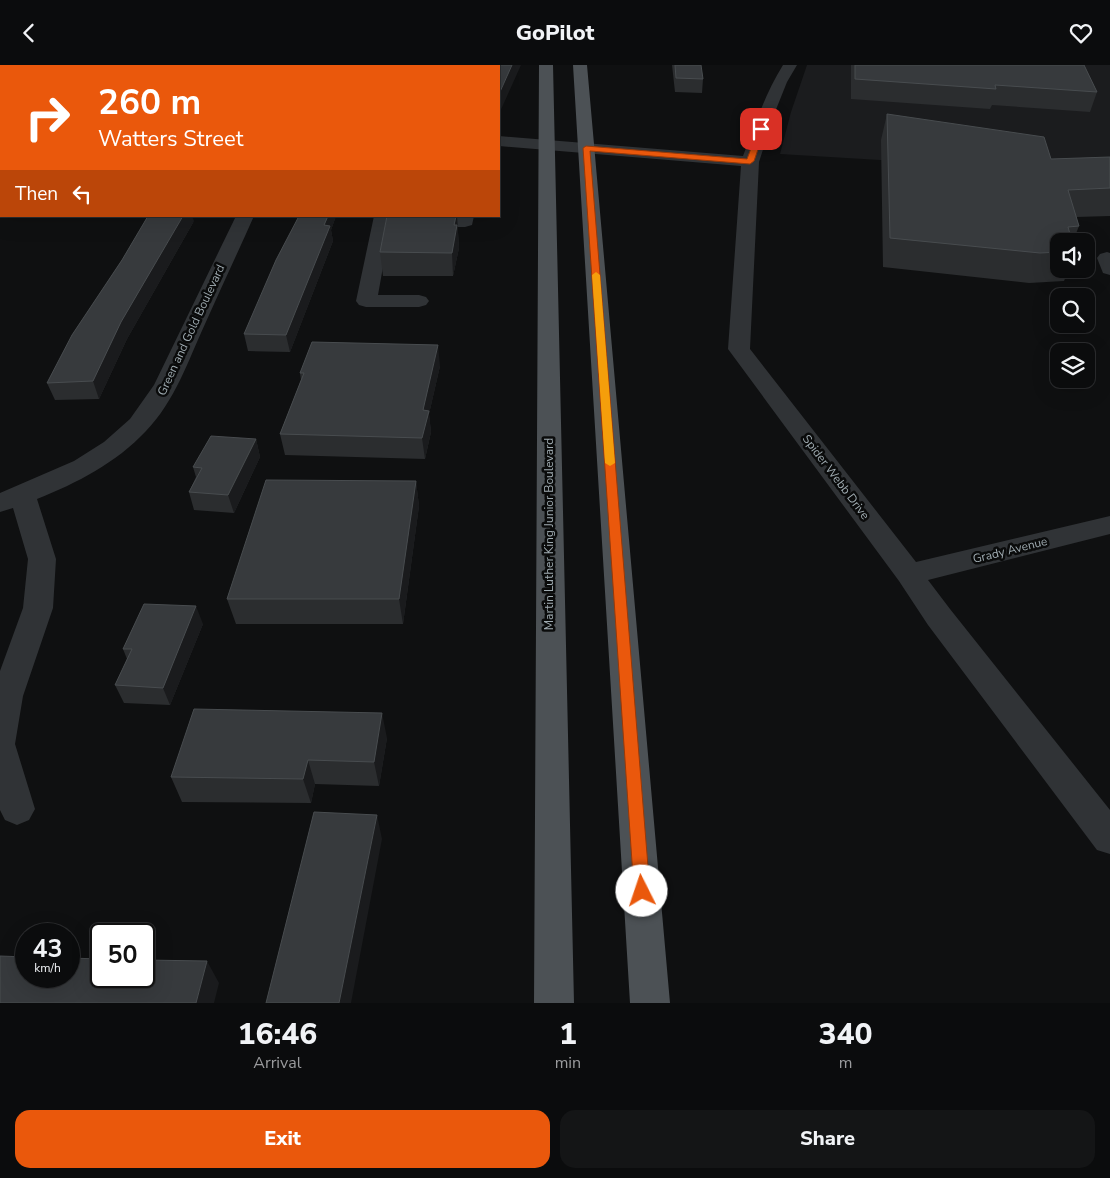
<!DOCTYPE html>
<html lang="en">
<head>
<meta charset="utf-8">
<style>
  :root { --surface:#0b0c0d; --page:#141516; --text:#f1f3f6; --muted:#9a9b9d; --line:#2b2c2e; --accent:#ea580c }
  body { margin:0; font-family:"Nunito Sans",sans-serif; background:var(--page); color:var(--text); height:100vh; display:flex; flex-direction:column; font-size:19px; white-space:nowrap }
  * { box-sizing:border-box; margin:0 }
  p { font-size:16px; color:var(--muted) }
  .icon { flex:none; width:28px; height:28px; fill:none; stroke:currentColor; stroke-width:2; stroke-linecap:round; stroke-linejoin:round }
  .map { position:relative; height:938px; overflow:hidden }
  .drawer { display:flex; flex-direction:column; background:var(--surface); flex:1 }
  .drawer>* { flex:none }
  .banner { position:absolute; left:0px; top:0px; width:500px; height:152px; box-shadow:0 5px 20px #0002,0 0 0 1px var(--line); background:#ea580c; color:#fff; overflow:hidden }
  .buttons { position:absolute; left:1050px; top:168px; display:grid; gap:10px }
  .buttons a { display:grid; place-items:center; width:45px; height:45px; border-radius:10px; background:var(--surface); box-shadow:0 5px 20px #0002,0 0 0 1px var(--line); font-size:25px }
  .speed { position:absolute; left:15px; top:858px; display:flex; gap:10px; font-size:25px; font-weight:700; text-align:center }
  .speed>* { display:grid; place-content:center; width:65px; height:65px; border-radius:50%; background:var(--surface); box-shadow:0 5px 20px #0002,0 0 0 1px var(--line); line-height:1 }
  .speed small { font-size:12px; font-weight:400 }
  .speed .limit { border:2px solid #111; border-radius:8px; background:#fff; color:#111 }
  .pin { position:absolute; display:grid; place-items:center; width:42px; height:42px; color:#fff; margin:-21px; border-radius:10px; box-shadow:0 2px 8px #0006 }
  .me { position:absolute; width:55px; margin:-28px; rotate:356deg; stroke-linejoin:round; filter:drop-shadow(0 0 4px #0008) }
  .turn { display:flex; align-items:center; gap:18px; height:105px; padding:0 15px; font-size:22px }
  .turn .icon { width:65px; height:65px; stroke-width:2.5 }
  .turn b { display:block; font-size:35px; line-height:42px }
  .then { display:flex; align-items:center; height:48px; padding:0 15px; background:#0003; gap:10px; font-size:19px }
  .eta { display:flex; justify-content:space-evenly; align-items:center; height:85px; text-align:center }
  .eta b { font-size:30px; font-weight:800; line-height:35px }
  .button { display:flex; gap:10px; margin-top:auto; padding:10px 15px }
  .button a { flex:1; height:58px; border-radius:15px; background:var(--accent); color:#fff; font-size:20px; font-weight:800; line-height:58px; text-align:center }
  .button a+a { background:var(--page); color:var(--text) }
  header { display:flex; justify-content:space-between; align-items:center; height:65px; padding:0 15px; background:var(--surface); font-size:22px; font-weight:800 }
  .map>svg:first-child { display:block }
  .built { fill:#1b1c1e }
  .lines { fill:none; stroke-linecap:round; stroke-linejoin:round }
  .minor { fill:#303336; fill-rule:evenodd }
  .major { fill:#4c5155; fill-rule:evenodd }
  .wall { fill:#2b2d2f }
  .shaded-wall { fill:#1a1b1d }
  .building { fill:#373a3d; stroke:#484c4f }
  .route { fill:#ea580c; stroke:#983908 }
  .slow { fill:#f59e0b }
  .labels { text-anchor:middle; stroke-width:5; stroke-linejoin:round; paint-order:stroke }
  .street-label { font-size:12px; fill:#a0acb2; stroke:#0a0b0b }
</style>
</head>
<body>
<header><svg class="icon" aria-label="back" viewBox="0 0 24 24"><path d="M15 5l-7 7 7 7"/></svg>GoPilot<svg class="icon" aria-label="heart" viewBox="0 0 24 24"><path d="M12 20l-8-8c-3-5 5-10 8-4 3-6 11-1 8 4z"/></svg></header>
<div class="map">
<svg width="1110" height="938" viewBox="0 0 1110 938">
  <rect width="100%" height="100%" fill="#0f1011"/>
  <!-- built -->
  <path class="built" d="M807,0H1110V116L980,101L780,89L791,47Z"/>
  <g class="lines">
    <!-- minor -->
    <path class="minor" d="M783,0H797L787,17L775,47L759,97L750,284L916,497L1110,451V469L928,515L950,544L1110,745V789L1097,785L928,560L899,516L728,284L741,101L499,81V71L743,91C755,60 765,29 783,0Z
      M0,38L1,39V49L0,48Z
      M236,151H254C238,187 221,223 205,259C188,296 175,336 146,366C116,398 77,418 37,434L56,494L53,543L23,631L15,679L35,744L29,755L17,760L5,755L0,745V606L23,543L28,494L13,443L0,447V428L74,396L104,377L130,354L154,320Z
      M374,151H392L378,230H419L426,232L429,236L426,240L419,242H366L359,240L356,236Z
      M417,151H474L472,160L465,162H421L414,160L412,156Z
      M1107,187L1110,188V210L1103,208L1097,193L1100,189Z"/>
    <!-- major -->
    <path class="major" d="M539,0H553L574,938H534Z
      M573,0H587L670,938H630Z"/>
  </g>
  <!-- wall -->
  <path class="wall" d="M182,0H225L221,1H186Z
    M265,0H349L348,1H263Z
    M672,0H701L703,14L702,28L675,27Z
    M851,0H1084L1097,27L1090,47L992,40L990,44L851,34Z
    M887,49L1051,94L1110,92V151L1076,152L1079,161L1073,176H1059V204H1069L1064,216L1029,218L883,202L881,75Z
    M298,151H336L331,165L333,176L290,287L248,286L244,269L298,153Z
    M387,151H457L459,183L453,211H383L380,187Z
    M194,156L127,274L99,334L55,335L47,318Z
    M440,301L429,349L431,367L425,394L285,390L280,369L301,315L300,308Z
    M256,374L260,392L234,448L194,445L189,427L196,412L193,402Z
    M416,416L419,441L403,559H236L227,534Z
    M203,559L170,640L124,638L115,620L127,594L123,584Z
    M387,673L379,721L315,719L311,738L182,737L171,712Z"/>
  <!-- shaded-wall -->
  <path class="shaded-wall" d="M203,0H225L221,1H203Z
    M341,0H349L348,1H341Z
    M512,0H521L499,49V29Z
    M183,151H192L194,156L127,274L99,334L93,316L121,257Z
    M328,151H336L331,165L333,176L290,287L286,270Z
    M456,151H457L459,183L453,211L452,188Z
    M438,280L440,301L429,349L431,367L425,394L422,373L423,345Z
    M256,374L260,392L234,448L228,430Z
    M416,416L419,441L403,559L399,534Z
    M196,541L203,559L170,640L163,623Z
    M382,648L387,673L379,721L374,697Z
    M308,695L315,719L311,738L303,714Z
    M377,750L382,774L351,938H339Z
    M207,896L219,918L214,938H196Z"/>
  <!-- building -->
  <path class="building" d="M265,0H318L316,1H263Z
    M457,0H512L499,29V1H457Z
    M675,0H701L703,14L676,13Z
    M855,0H1084L1097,27L995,20L996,24L855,14Z
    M887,49L1044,72L1051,94L1110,92V123L1068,125L1079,161L1068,162L1072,176H1059V187L1040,188L890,173Z
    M148,151H183L121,257L93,316L47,318L72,270L122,195Z
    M299,151H328L324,160L330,161L286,270L244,269L276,195Z
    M387,151H456L454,160H457L452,188L380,187Z
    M312,277L438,280L423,345L429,346L422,373L280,369L304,308H300Z
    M211,371L256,374L228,430L189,427L202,403L193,402Z
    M266,415L416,416L399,534H227Z
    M144,539L196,541L163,623L115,620L132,584H123Z
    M194,644L382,648L374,697L308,695L303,714L171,712Z
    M314,747L377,750L339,938H266Z
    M0,891L26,892V911H69V893L101,894V911H144V895L207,896L196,938H0Z"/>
  <!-- route -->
  <path class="route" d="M759,62L765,64L754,96L750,99L590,86L650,826L647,831L642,833L636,831L634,826L583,83L586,81L747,94Z"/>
  <!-- slow -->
  <path class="slow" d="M596,207L600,210L615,398L610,401L605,398L592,210Z"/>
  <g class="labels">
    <!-- street labels -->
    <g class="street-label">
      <text transform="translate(191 265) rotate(-65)" y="4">Green and Gold Boulevard</text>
      <text transform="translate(836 412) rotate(53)" y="4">Spider Webb Drive</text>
      <text transform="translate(549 469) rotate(-90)" y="4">Martin Luther King Junior Boulevard</text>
      <text transform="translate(1010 485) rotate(-14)" y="4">Grady Avenue</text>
    </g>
  </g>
</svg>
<div class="buttons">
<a><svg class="icon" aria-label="sound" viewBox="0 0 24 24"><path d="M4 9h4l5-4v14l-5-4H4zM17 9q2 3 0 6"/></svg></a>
<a><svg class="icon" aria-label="search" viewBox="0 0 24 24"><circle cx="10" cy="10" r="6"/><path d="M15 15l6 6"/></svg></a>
<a><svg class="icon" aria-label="layers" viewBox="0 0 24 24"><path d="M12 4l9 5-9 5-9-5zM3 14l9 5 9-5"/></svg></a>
</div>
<div class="speed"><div>43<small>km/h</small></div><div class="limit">50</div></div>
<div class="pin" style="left:761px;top:64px;background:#d93025"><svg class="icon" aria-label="arrive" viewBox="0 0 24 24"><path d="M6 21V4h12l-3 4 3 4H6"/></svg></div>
<svg class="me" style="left:642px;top:826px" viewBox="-20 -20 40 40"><circle r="19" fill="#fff"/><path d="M0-13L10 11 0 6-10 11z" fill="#ea580c"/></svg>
<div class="banner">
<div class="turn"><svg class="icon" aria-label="right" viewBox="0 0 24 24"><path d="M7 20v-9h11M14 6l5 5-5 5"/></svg><div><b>260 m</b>Watters Street</div></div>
<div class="then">Then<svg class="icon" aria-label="left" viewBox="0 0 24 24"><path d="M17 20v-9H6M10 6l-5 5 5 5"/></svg></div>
</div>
</div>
<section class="drawer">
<div class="eta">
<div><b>16:46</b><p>Arrival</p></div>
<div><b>1</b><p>min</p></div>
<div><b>340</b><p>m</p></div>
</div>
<div class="button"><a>Exit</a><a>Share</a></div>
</section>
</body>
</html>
